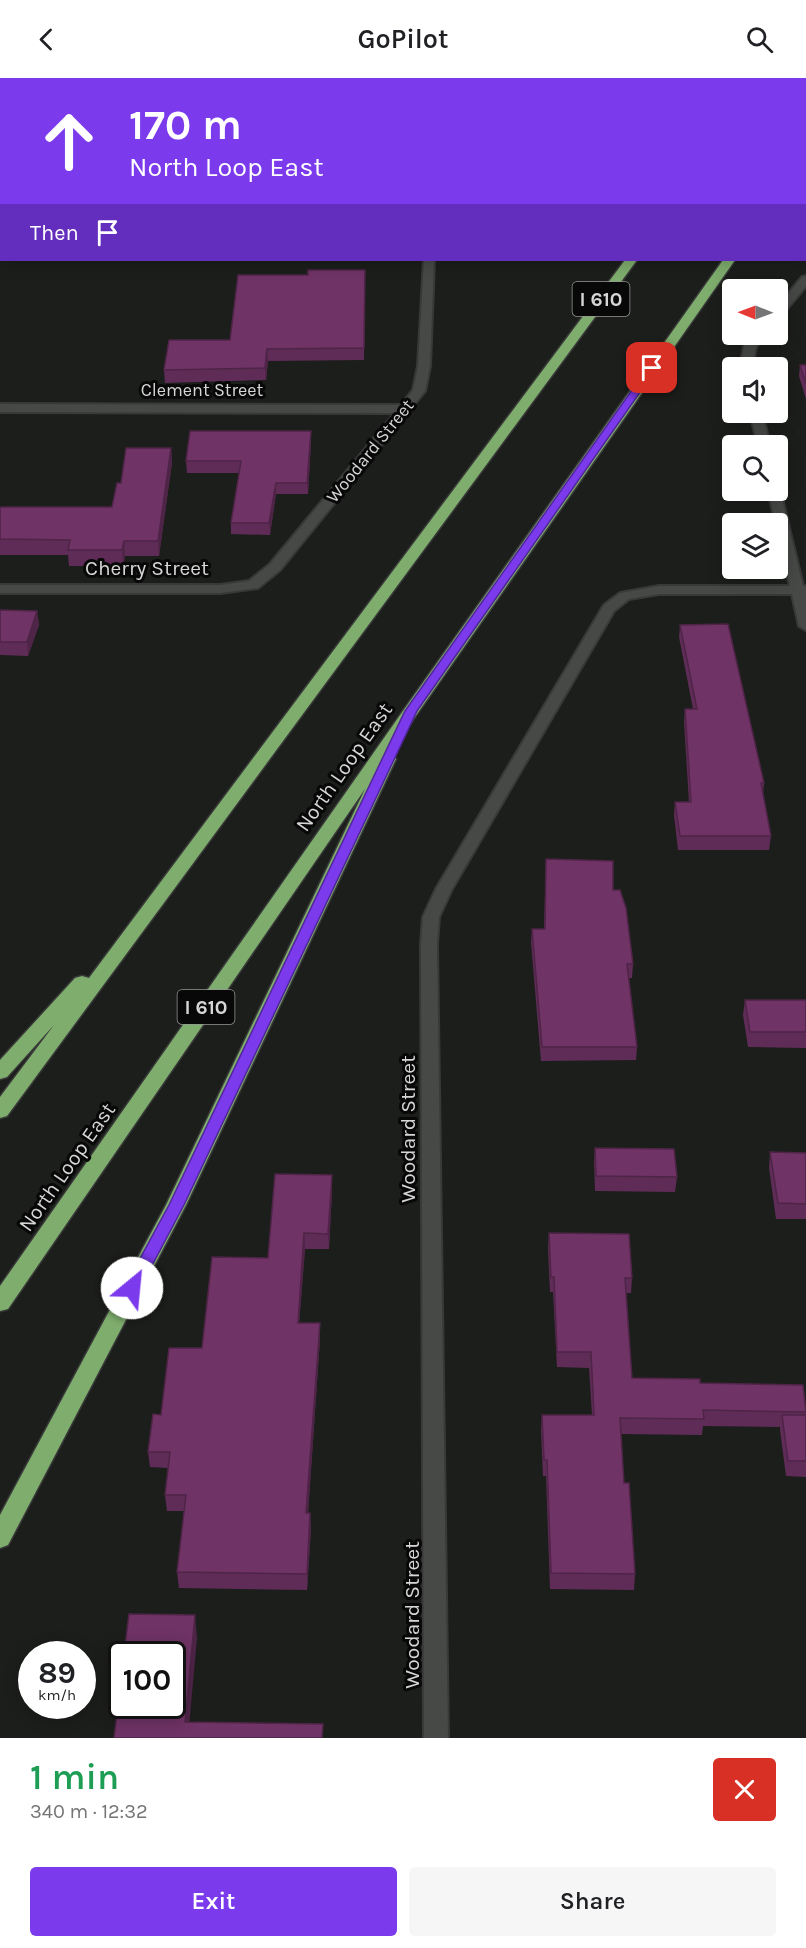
<!DOCTYPE html>
<html lang="en">
<head>
<meta charset="utf-8">
<style>
  :root { --surface:#fff; --page:#f6f6f6; --text:#202124; --muted:#757577; --accent:#7c3aed }
  body { margin:0; font-family:Karla,sans-serif; background:var(--page); color:var(--text); height:100vh; display:flex; flex-direction:column; font-size:22px; white-space:nowrap }
  * { box-sizing:border-box; margin:0 }
  p { font-size:20px; color:var(--muted) }
  .icon { flex:none; width:33px; height:33px; fill:none; stroke:currentColor; stroke-width:2; stroke-linecap:round; stroke-linejoin:round }
  .map { position:relative; height:1660px; overflow:hidden }
  .drawer { display:flex; flex-direction:column; background:var(--surface); flex:1 }
  .drawer>* { flex:none }
  .top-card { position:absolute; left:0px; top:0px; width:807px; height:183px; box-shadow:0 3px 15px #0003; background:#7c3aed; color:#fff; overflow:hidden }
  .needle { width:39px; rotate:271deg }
  .buttons { position:absolute; left:722px; top:201px; display:grid; gap:12px }
  .buttons a { display:grid; place-items:center; width:66px; height:66px; border-radius:6px; background:var(--surface); box-shadow:0 3px 15px #0003; font-size:30px }
  .speed { position:absolute; left:18px; top:1563px; display:flex; gap:12px; font-size:30px; font-weight:700; text-align:center }
  .speed>* { display:grid; place-content:center; width:78px; height:78px; border-radius:50%; background:var(--surface); box-shadow:0 3px 15px #0003; line-height:1 }
  .speed small { font-size:15px; font-weight:400 }
  .speed .limit { border:3px solid #111; border-radius:9px; background:#fff; color:#111 }
  .pin { position:absolute; display:grid; place-items:center; width:51px; height:51px; color:#fff; margin:-26px; border-radius:12px; box-shadow:0 3px 9px #0006 }
  .me { position:absolute; width:66px; margin:-33px; rotate:28deg; stroke-linejoin:round; filter:drop-shadow(0 0 4px #0008) }
  .turn { display:flex; align-items:center; gap:21px; height:126px; padding:0 30px; font-size:27px }
  .turn .icon { width:78px; height:78px; stroke-width:2.5 }
  .turn b { display:block; font-size:42px; line-height:51px }
  .then { display:flex; align-items:center; height:57px; padding:0 30px; background:#0003; gap:12px; font-size:22px }
  .round { display:grid; place-items:center; flex:none; width:63px; height:63px; border-radius:6px; background:var(--page) }
  .headline { display:flex; align-items:center; justify-content:space-between; height:102px; padding:0 30px }
  h1 { font-size:36px; font-weight:600; line-height:45px; color:#1e9e55 }
  .cta { display:flex; gap:12px; margin-top:auto; padding:12px 30px }
  .cta a { flex:1; height:69px; border-radius:6px; background:var(--accent); color:#fff; font-size:24px; font-weight:600; line-height:69px; text-align:center }
  .cta a+a { background:var(--page); color:var(--text) }
  header { display:flex; justify-content:space-between; align-items:center; height:78px; padding:0 30px; background:var(--surface); font-size:27px; font-weight:600 }
  .map>svg:first-child { display:block }
  .lines { fill:none; stroke-linecap:round; stroke-linejoin:round }
  .minor-casing { stroke:#383938; stroke-width:4 }
  .secondary-casing { stroke:#383938; stroke-width:4 }
  .motorway-casing { stroke:#383938; stroke-width:3 }
  .minor { fill:#474947; fill-rule:evenodd }
  .secondary { fill:#474947; fill-rule:evenodd }
  .motorway { fill:#7ead6d; fill-rule:evenodd }
  .wall { fill:#5f2c57 }
  .shaded-wall { fill:#4e2447 }
  .building { fill:#6f3365; stroke:#4e2447; stroke-width:1.5 }
  .route { fill:#7c3aed; stroke:#51269a; stroke-width:1.5 }
  .labels { text-anchor:middle; stroke-width:6; stroke-linejoin:round; paint-order:stroke }
  .far-street-label { font-size:18px; fill:#d5d6d5; stroke:#070807 }
  .shield { fill:#070807; stroke:#979897; stroke-width:1.5 }
  .shield-label { font-size:20px; font-weight:bold; fill:#d5d6d5 }
  .street-label { font-size:21px; fill:#d5d6d5; stroke:#070807 }
</style>
</head>
<body>
<header><svg class="icon" aria-label="back" viewBox="0 0 24 24"><path d="M15 5l-7 7 7 7"/></svg>GoPilot<svg class="icon" aria-label="search" viewBox="0 0 24 24"><circle cx="10" cy="10" r="6"/><path d="M15 15l6 6"/></svg></header>
<div class="map">
<svg width="806" height="1660" viewBox="0 0 806 1660">
  <rect width="100%" height="100%" fill="#1c1e1b"/>
  <g class="lines">
    <defs>
      <path id="minor" d="M424,0H434V2H424Z
        M647,0H657V2H647Z
        M0,174H2V180H0Z
        M424,182H434L430,288L425,313L280,492L258,510L220,515H0V507H220L249,503L270,486L395,335L0,334V326L401,327L413,312L418,288Z
        M806,198V208L781,238L777,239V229L802,199Z
        M753,256H765L756,269L752,290H740L744,268Z
        M750,334H762L770,368H758Z
        M777,409L780,412L803,508H806V552L799,548L792,516H659L629,521L614,533L452,811L439,839L437,866L448,1660H424L421,866L423,839L436,811L604,527L620,515L659,508H790L768,412H777Z"/>
      <path id="secondary" d="M0,30H2V36H0Z
        M0,42H2V48H0Z"/>
      <path id="motorway" d="M765,0H775L764,2Z
        M625,182H637L7,1038L0,1040V1019L54,947L7,999L0,1001V982L75,900L82,898L89,900Z
        M723,182H735L389,676L396,681L186,1127L8,1467L0,1470V1437L166,1127L365,711L8,1231L0,1233V1208L405,630Z"/>
    </defs>
    <!-- minor casing -->
    <use href="#minor" class="minor-casing"/>
    <!-- secondary casing -->
    <use href="#secondary" class="secondary-casing"/>
    <!-- motorway casing -->
    <use href="#motorway" class="motorway-casing"/>
    <!-- minor -->
    <use href="#minor" class="minor"/>
    <!-- secondary -->
    <use href="#secondary" class="secondary"/>
    <!-- motorway -->
    <use href="#motorway" class="motorway"/>
  </g>
  <!-- wall -->
  <path class="wall" d="M111,0H309V2H111Z
    M0,55H2V98H0Z
    M365,204L364,282L268,283L266,302L165,305L164,292L230,262Z
    M800,287H806V321L799,298Z
    M311,353V364L308,416H276L270,457L231,456V445L239,395H187L186,383Z
    M171,370L172,385L159,478H125L123,488H69L68,477H0V429H112L121,405Z
    M0,532L37,533L39,547L28,578L0,577Z
    M680,547L764,705L763,717L771,758L769,772H678L674,737L675,724H689L684,644L685,631H693L679,559Z
    M546,781L613,812L633,886L632,900H629L637,969L636,982L541,983L531,864L532,851H544Z
    M745,922L806,924V970L748,969L743,937Z
    M595,1070L677,1099L675,1114L595,1113L594,1085Z
    M770,1074L806,1075V1141H776L769,1090Z
    M332,1097V1113L329,1171H305L299,1245L320,1261L308,1435H310L311,1451L307,1512L179,1510L177,1494L184,1433H167L165,1417L168,1390L150,1389L148,1374L161,1337L202,1270Z
    M549,1155L632,1200L631,1215H626L632,1300L700,1305L806,1328V1399L786,1398L780,1352V1349L703,1348L702,1357L621,1356L624,1405L635,1496L634,1512L550,1511L546,1398H543L541,1352L542,1337H592L589,1290L557,1289L553,1214H550L548,1170Z"/>
  <!-- shaded-wall -->
  <path class="shaded-wall" d="M267,271L268,283L266,302L265,290Z
    M311,353V364L308,416L307,405Z
    M171,370L172,385L159,478L158,463Z
    M276,405V416L270,457L269,445Z
    M124,463L125,478L123,488L122,472Z
    M37,533L39,547L28,578L27,564Z
    M332,1097V1113L329,1171L328,1156Z
    M304,1155L305,1171L298,1261V1245Z
    M320,1245V1261L307,1451L306,1435Z
    M310,1435L311,1451L307,1512V1496Z
    M195,1537L197,1560L188,1660L185,1644Z"/>
  <!-- building -->
  <path class="building" d="M541,0H583V2H541Z
    M0,55H2V85H0Z
    M308,192H365L364,270L267,271L265,290L164,292L169,262H230L238,197H308Z
    M800,287H806V306Z
    M190,353H311L307,405H276L269,445H231L241,383H186Z
    M126,370H171L158,463H124L122,472H68L70,462L0,461V429H112L117,405H121Z
    M0,532L37,533L27,564H0Z
    M728,546L764,705H761L771,758H680L675,724H691L685,631H697L680,547Z
    M546,781L613,783V812H620L626,830L633,886H627L637,969H542L532,851H545Z
    M745,922H806V954H750Z
    M595,1070L674,1071L677,1099L596,1098Z
    M770,1074L806,1075V1126L778,1125Z
    M275,1096L332,1097L328,1156L304,1155L298,1245H320L306,1435H310L307,1496L177,1494L186,1417H165L170,1374H148L153,1336L161,1337L169,1270H202L212,1179L268,1180Z
    M549,1155L629,1156L632,1200H625L632,1300L700,1301V1305L803,1307L806,1334L703,1332L704,1341L620,1340L624,1405H629L635,1496L551,1495L547,1382H544L542,1337H594L591,1274H557L554,1199H551Z
    M782,1337H806V1383H788Z
    M129,1536L195,1537L185,1644L323,1646L322,1660H114L122,1597V1628H172V1576H124Z"/>
  <!-- route -->
  <path class="route" d="M652,287L657,290L417,633L184,1127L138,1214H127L124,1210L169,1127L405,633L649,288Z"/>
  <g class="labels">
    <!-- far-street labels -->
    <g class="far-street-label">
      <text x="202" y="318">Clement Street</text>
      <text transform="translate(370 373) rotate(-51)" y="6">Woodard Street</text>
    </g>
    <!-- shield labels -->
    <g class="shield">
      <rect x="572.5" y="204" width="57" height="34" rx="4.5"/>
      <rect x="177.5" y="912" width="57" height="34" rx="4.5"/>
    </g>
    <g class="shield-label">
      <text x="601" y="228">I 610</text>
      <text x="206" y="936">I 610</text>
    </g>
    <!-- street labels -->
    <g class="street-label">
      <text x="147" y="497">Cherry Street</text>
      <text transform="translate(344 689) rotate(-55)" y="7">North Loop East</text>
      <text transform="translate(408 1051) rotate(-90)" y="7">Woodard Street</text>
      <text transform="translate(67 1089) rotate(-55)" y="7">North Loop East</text>
      <text transform="translate(412 1537) rotate(-90)" y="7">Woodard Street</text>
    </g>
  </g>
</svg>
<div class="buttons">
<a><svg class="needle" viewBox="-14 -14 28 28"><path d="M0-13l5 13h-10z" fill="#e53935"/><path d="M0 13l5-13h-10z" fill="#757577"/></svg></a>
<a><svg class="icon" aria-label="sound" viewBox="0 0 24 24"><path d="M4 9h4l5-4v14l-5-4H4zM17 9q2 3 0 6"/></svg></a>
<a><svg class="icon" aria-label="search" viewBox="0 0 24 24"><circle cx="10" cy="10" r="6"/><path d="M15 15l6 6"/></svg></a>
<a><svg class="icon" aria-label="layers" viewBox="0 0 24 24"><path d="M12 4l9 5-9 5-9-5zM3 14l9 5 9-5"/></svg></a>
</div>
<div class="speed"><div>89<small>km/h</small></div><div class="limit">100</div></div>
<div class="pin" style="left:652px;top:290px;background:#d93025"><svg class="icon" aria-label="arrive" viewBox="0 0 24 24"><path d="M6 21V4h12l-3 4 3 4H6"/></svg></div>
<svg class="me" style="left:132px;top:1210px" viewBox="-20 -20 40 40"><circle r="19" fill="#fff"/><path d="M0-13L10 11 0 6-10 11z" fill="#7c3aed"/></svg>
<div class="top-card">
<div class="turn"><svg class="icon" aria-label="ahead" viewBox="0 0 24 24"><path d="M12 20V5M6 11l6-6 6 6"/></svg><div><b>170 m</b>North Loop East</div></div>
<div class="then">Then<svg class="icon" aria-label="arrive" viewBox="0 0 24 24"><path d="M6 21V4h12l-3 4 3 4H6"/></svg></div>
</div>
</div>
<section class="drawer">
<div class="headline"><div><h1>1 min</h1><p>340 m · 12:32</p></div><a class="round" style="background:#d93025;color:#fff"><svg class="icon" aria-label="close" viewBox="0 0 24 24"><path d="M6 6l12 12M18 6L6 18"/></svg></a></div>
<div class="cta"><a>Exit</a><a>Share</a></div>
</section>
</body>
</html>
